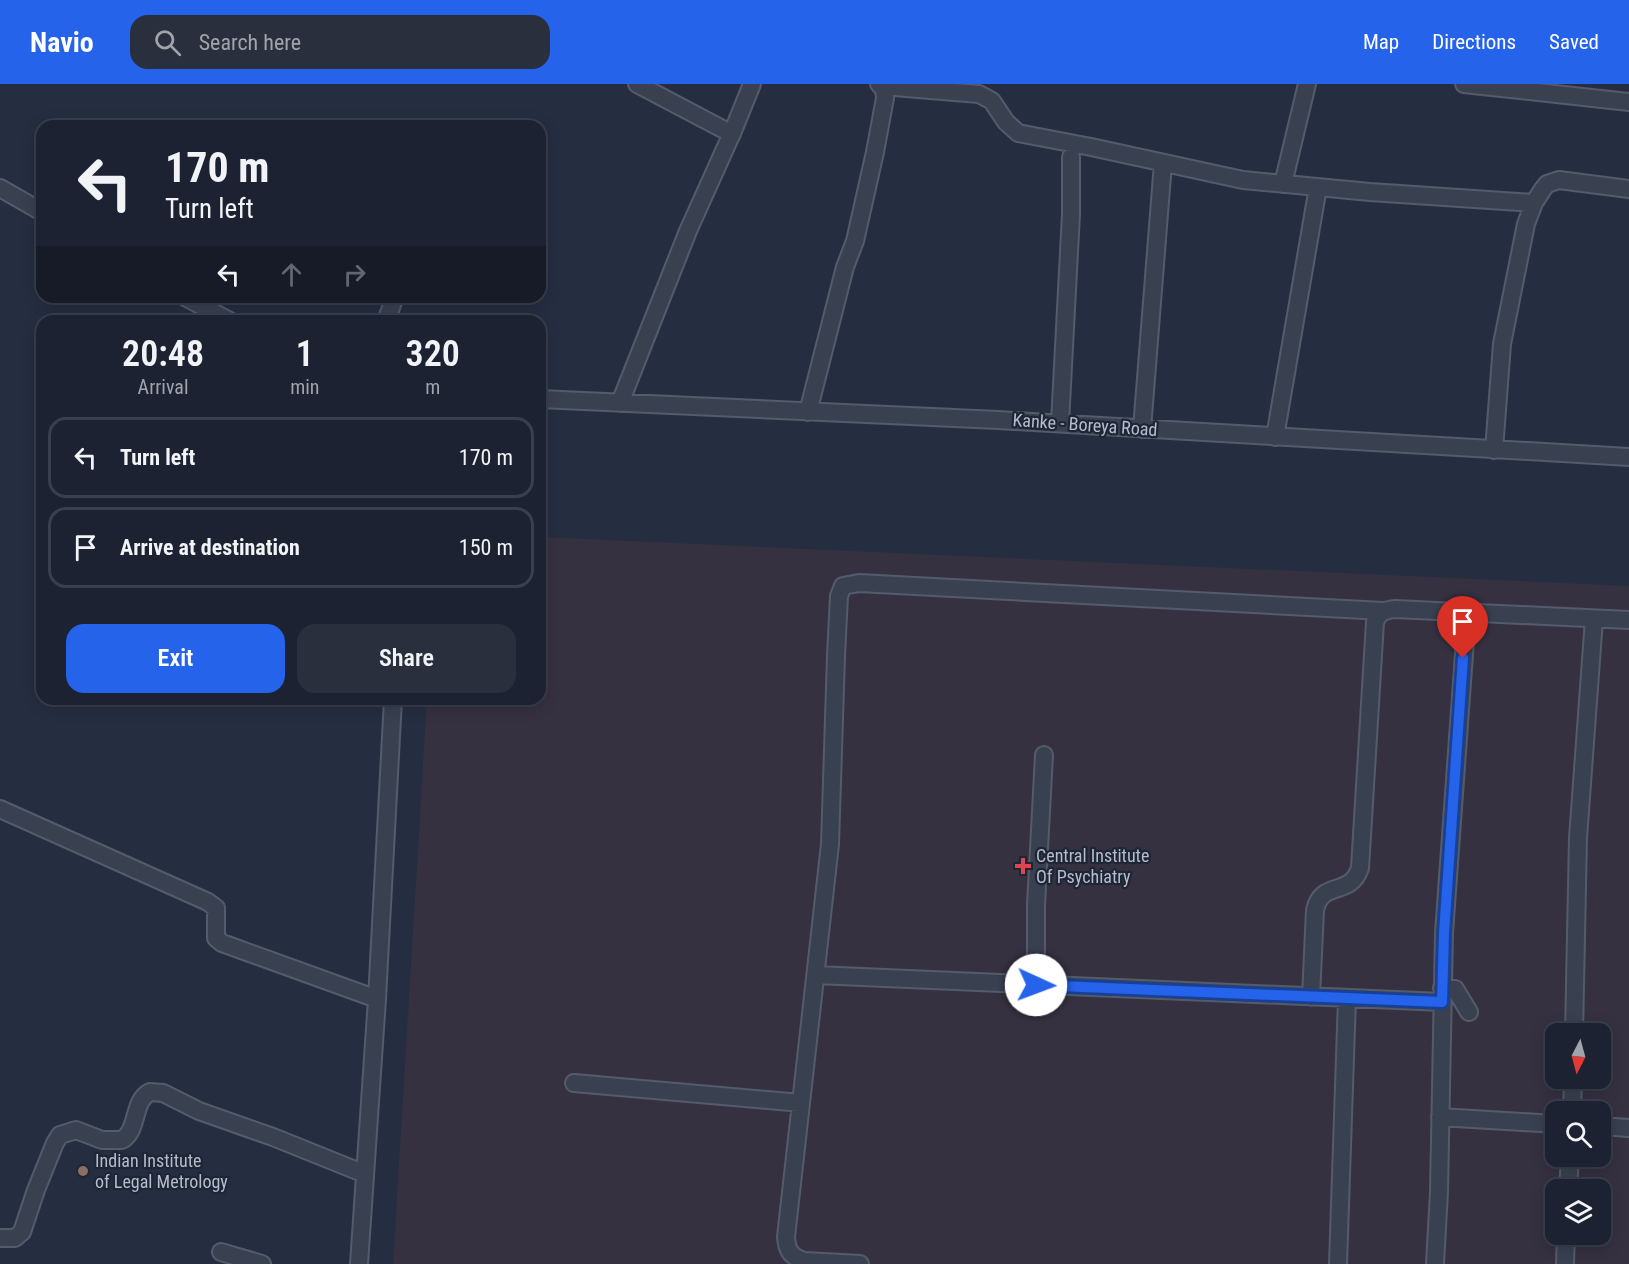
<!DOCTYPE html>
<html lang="en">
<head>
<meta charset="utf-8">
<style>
  :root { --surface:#1c2231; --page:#292f3d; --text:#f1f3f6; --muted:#a0a4ab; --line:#3a3f4d; --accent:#2563eb }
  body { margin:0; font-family:"Roboto Condensed",sans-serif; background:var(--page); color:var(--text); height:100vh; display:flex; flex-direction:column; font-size:22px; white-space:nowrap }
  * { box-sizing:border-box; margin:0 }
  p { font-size:20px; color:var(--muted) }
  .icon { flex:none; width:33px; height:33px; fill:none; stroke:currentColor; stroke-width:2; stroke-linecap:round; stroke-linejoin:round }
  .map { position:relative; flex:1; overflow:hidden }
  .panel { position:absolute; left:36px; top:231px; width:510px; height:390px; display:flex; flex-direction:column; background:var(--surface); border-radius:18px; box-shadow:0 3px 15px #0003,0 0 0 2px var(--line) }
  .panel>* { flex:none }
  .hud { position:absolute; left:36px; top:36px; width:510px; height:183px; border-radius:18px; box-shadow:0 3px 15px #0003,0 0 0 2px var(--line); background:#1c2231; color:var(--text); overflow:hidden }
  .needle { width:39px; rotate:186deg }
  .tools { position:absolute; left:1545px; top:939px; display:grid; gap:12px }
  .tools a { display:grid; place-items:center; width:66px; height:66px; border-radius:12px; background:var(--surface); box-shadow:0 3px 15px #0003,0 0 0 2px var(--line); font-size:30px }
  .pin { position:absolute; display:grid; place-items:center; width:51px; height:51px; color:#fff; margin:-62px -26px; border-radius:50% 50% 50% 0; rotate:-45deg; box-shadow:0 0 6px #0007 }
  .pin .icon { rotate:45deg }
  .me { position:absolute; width:66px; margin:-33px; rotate:92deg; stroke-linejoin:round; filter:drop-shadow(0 0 4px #0008) }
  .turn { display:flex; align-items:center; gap:21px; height:126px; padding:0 30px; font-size:27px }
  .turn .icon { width:78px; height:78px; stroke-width:2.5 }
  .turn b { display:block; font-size:42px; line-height:51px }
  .lanes { display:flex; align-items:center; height:57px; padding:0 30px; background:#0003; justify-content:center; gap:30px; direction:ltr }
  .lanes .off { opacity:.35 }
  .eta { display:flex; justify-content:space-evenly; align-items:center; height:102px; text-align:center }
  .eta b { font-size:36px; font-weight:600; line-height:42px }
  .action { display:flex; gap:12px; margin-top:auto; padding:12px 30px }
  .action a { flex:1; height:69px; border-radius:18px; background:var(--accent); color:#fff; font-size:24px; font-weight:600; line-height:69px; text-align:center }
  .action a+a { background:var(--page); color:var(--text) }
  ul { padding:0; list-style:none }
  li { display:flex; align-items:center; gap:18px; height:81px; margin:0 12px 9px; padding:0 18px; border:3px solid var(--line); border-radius:18px }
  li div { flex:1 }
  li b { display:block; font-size:22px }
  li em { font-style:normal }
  header { display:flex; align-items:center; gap:36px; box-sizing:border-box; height:84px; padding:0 30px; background:var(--accent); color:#fff }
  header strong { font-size:28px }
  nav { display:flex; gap:33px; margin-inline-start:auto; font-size:21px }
  .search { width:420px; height:54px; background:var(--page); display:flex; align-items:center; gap:15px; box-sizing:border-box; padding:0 21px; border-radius:18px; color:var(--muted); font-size:22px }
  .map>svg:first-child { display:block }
  .medical { fill:#353141; fill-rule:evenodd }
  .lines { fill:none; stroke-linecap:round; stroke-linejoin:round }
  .minor-casing { stroke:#545c6b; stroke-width:20 }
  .minor { stroke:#394151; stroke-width:16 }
  .route-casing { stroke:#184099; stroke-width:15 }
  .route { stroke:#2563eb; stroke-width:10 }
  .health-dot { fill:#e0444e; stroke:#1e2636; stroke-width:2 }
  .education-dot { fill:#8d6e63; stroke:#1e2636; stroke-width:2 }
  .labels { text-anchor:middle; stroke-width:4.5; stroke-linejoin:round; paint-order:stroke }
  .street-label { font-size:18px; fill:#b6bccb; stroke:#1e2636 }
  .poi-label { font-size:18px; fill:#b6bccb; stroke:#1e2636; text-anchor:start }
</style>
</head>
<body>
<header>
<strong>Navio</strong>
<div class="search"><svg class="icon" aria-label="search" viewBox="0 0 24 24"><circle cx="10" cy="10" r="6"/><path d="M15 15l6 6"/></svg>Search here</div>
<nav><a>Map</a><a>Directions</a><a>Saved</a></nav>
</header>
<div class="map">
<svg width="1629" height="1180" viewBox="0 0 1629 1180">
  <rect width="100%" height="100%" fill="#252e41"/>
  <!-- medical -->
  <path class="medical" d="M540,453L1629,502V1180H393L427,615H540ZM1556,950H1600V994H1556ZM1556,1028H1600V1072H1556ZM1556,1106H1600V1150H1556Z"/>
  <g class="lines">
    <defs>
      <path id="minor" d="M637,0L732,50
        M1464,0L1629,18
        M882,2L979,10L992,17L1006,38L1018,49L1091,63L1243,96L1370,108L1534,119
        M1283,100L1307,0
        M0,104L42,128
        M185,213L230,237
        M386,237L395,213
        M540,315L998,336L1629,373
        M620,319L688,147L733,47L752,0
        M808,328L845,183L855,157L875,68L885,14L884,5L879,0
        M1060,339L1071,130V73
        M1142,345L1163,79
        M1275,353L1318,103
        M1494,366L1502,260L1526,140L1534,119L1543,105L1547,100L1559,96L1629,105
        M0,725L208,818L216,824V854L222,859L377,915
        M816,891L1442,918
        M1036,901V821L1044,671
        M1442,904L1455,905L1469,928
        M1311,913L1315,826C1322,795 1350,814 1360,784L1375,538C1379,528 1385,526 1395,525L1629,536
        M1574,950L1578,754L1594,535
        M574,999L801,1019
        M1572,1028L1573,994
        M1440,1033L1556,1040
        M1600,1042L1629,1044
        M1568,1106L1570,1072
        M0,1154H15L22,1148L36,1106L55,1059L60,1051L76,1046L102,1056H122C139,1046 132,1017 150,1008L163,1009L199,1027L273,1053L365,1090
        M221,1168L262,1180
        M359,1180L377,915L393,615
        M860,1180L805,1177C791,1173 787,1167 786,1153L830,760L836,572L839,512L843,502L859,499L1383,527
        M1338,1180L1347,914
        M1435,1180L1439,1108L1444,849L1467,529
        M1565,1180L1566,1150"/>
    </defs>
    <!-- minor casing -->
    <use href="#minor" class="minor-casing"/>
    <!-- minor -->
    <use href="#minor" class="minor"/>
  </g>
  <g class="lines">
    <defs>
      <path id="route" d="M1036,901L1442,918L1444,849L1463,574"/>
    </defs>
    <!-- route casing -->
    <use href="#route" class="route-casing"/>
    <!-- route -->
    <use href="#route" class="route"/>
  </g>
  <!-- markers -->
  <path class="health-dot" d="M1020 773h6v6h6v6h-6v6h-6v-6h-6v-6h6z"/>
  <circle class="education-dot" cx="83" cy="1087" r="6"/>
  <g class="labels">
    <!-- street labels -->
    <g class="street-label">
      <text transform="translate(1085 341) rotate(4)" y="6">Kanke - Boreya Road</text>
    </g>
    <!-- poi labels -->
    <g class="poi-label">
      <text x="1036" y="778">Central Institute<tspan x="1036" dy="21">Of Psychiatry</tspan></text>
      <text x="95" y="1083">Indian Institute<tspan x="95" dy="21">of Legal Metrology</tspan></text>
    </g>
  </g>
</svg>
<div class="tools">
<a><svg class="needle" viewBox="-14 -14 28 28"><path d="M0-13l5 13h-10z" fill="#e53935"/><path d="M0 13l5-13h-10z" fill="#a0a4ab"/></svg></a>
<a><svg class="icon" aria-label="search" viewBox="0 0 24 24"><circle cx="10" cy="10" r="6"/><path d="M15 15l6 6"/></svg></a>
<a><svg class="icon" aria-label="layers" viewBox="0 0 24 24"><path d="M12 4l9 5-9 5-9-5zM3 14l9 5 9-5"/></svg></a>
</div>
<div class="pin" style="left:1463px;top:574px;background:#d93025"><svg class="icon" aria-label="arrive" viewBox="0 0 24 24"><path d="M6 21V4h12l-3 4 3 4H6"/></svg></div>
<svg class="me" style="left:1036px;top:901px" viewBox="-20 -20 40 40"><circle r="19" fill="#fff"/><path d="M0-13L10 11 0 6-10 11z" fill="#2563eb"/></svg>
<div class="hud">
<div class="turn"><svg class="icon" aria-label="left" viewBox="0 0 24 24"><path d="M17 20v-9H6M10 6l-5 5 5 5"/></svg><div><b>170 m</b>Turn left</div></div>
<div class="lanes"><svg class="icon" aria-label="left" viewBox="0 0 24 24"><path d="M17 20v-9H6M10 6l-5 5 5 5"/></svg><svg class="icon off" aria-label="ahead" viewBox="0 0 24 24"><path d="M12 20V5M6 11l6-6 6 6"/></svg><svg class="icon off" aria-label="right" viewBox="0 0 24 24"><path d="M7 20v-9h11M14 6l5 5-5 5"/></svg></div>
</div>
<section class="panel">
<div class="eta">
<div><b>20:48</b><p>Arrival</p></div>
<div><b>1</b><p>min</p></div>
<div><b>320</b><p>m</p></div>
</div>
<ul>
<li><svg class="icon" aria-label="left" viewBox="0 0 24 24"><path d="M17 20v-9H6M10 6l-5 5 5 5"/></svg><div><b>Turn left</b></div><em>170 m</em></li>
<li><svg class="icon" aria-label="arrive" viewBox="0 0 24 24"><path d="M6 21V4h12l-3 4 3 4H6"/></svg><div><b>Arrive at destination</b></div><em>150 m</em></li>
</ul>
<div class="action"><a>Exit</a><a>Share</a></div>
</section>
</div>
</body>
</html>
